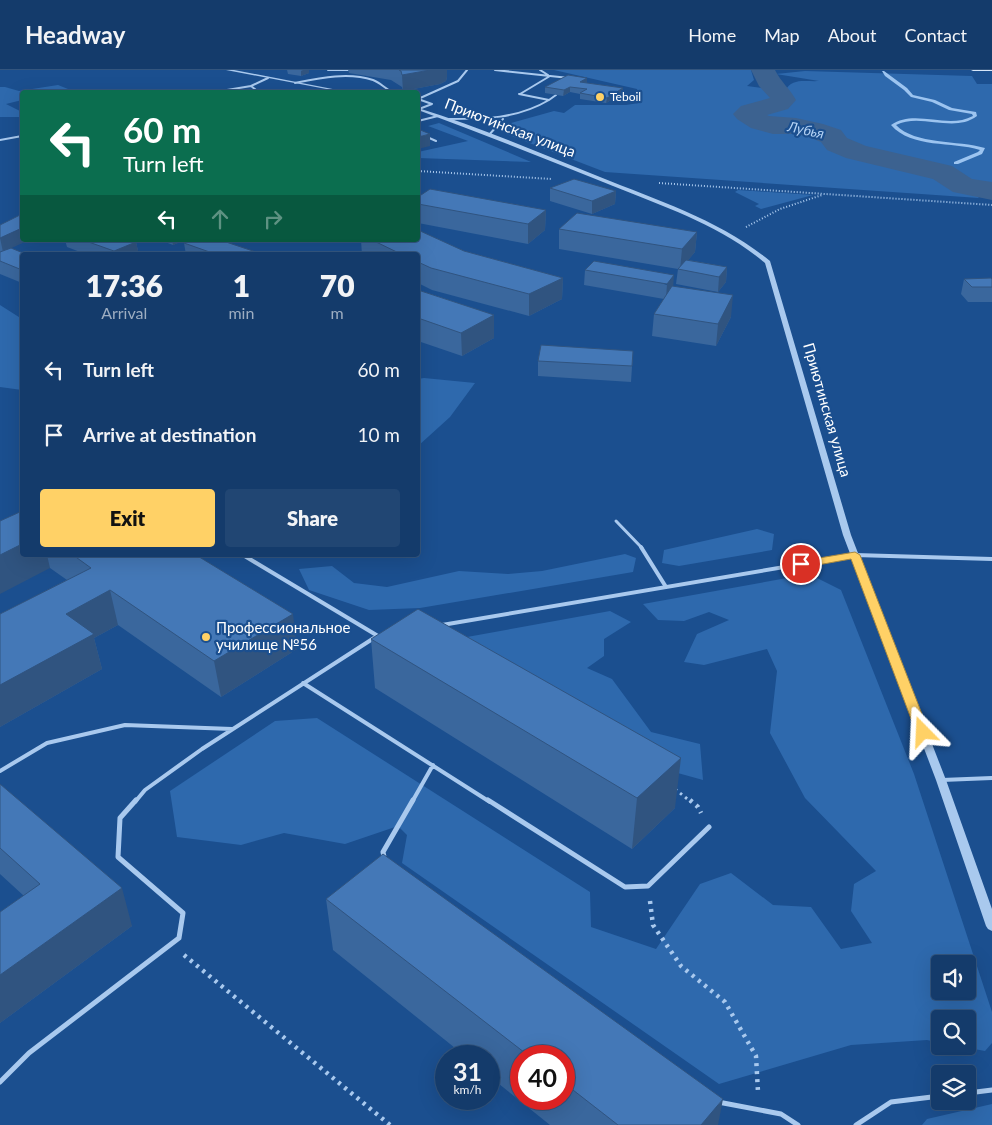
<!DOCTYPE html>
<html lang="en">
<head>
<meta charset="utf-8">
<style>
  :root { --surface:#143b6b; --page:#214673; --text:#f1f3f6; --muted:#9dadc1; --line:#33557e; --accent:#ffd166 }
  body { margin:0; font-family:Lato,sans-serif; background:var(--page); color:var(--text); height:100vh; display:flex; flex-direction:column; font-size:19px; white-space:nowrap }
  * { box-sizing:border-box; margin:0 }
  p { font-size:16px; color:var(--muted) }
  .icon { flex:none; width:28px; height:28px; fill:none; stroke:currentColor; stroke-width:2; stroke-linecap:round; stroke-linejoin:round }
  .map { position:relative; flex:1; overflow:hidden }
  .drawer { position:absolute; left:20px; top:182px; width:400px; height:305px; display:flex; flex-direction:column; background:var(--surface); border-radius:5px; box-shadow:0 5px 20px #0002,0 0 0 1px var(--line) }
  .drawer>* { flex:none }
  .guide { position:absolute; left:20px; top:20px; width:400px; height:152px; border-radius:5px; box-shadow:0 5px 20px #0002,0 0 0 1px var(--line); background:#0b6e4f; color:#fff; overflow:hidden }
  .controls { position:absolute; left:931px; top:885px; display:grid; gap:10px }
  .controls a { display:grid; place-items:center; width:45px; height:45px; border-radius:5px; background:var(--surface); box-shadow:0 5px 20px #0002,0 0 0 1px var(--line); font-size:25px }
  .speed { position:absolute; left:435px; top:975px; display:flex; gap:10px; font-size:25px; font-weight:700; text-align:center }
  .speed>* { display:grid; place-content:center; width:65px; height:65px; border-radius:50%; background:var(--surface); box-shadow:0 5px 20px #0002,0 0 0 1px var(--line); line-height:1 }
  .speed small { font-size:12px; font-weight:400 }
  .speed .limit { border:8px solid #d22; background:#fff; color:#111 }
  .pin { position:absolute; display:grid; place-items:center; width:42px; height:42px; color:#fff; margin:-21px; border:2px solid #fff; border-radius:50%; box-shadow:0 1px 5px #0007 }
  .me { position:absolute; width:55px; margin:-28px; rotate:339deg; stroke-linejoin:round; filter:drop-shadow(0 0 4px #0008) }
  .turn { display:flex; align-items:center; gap:18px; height:105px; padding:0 20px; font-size:22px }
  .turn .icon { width:65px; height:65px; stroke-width:2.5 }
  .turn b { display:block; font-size:35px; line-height:42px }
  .lanes { display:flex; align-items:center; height:48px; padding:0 20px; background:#0003; justify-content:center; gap:25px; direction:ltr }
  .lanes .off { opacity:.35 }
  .eta { display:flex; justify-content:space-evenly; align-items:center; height:85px; text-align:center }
  .eta b { font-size:30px; font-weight:800; line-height:35px }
  .primary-button { display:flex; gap:10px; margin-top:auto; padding:10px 20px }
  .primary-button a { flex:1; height:58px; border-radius:5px; background:var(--accent); color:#111; font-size:20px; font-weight:800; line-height:58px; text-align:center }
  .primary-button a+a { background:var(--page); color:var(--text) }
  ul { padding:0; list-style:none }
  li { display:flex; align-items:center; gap:15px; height:65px; padding:0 20px }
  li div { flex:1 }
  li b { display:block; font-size:19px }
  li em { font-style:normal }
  header { display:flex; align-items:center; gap:30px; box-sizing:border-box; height:70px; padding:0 25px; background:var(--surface); border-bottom:1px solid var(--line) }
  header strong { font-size:24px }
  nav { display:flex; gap:28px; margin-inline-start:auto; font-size:18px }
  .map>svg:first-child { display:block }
  .green { fill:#2e69ad; fill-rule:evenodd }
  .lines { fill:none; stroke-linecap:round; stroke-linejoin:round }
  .stream { fill:#9cc4f0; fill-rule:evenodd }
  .river { fill:#3c6290; fill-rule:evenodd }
  .path-far2 { stroke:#a9c9ee; stroke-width:2; stroke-dasharray:1 2; stroke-linecap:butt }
  .path-far1 { stroke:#a9c9ee; stroke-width:3; stroke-dasharray:2.5 4; stroke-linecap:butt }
  .path { stroke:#a9c9ee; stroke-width:4.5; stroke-dasharray:3 5; stroke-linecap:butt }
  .service-far3 { stroke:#a9c9ee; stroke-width:2 }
  .service-far2 { stroke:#a9c9ee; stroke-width:3 }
  .service-far1 { stroke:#a9c9ee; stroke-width:4 }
  .service { stroke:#a9c9ee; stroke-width:5 }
  .tertiary { fill:#a9c9ee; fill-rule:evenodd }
  .secondary { fill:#d6e6fa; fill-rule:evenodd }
  .wall { fill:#3a679d; fill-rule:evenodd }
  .shaded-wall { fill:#305480 }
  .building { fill:#4478b7; stroke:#305480 }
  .route { fill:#ffd166; stroke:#a68842 }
  .poi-dot { fill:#ffd166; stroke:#1b4f8f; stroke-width:2 }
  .labels { text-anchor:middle; stroke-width:4.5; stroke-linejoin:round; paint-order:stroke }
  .far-poi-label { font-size:12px; fill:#fff; stroke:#1b4f8f; text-anchor:start }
  .far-water-label { font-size:14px; font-style:italic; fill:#b5d3f5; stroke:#1b4f8f }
  .street-label { font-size:15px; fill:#fff; stroke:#1b4f8f }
  .poi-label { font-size:15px; fill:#fff; stroke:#1b4f8f; text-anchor:start }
</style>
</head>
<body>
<header>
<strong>Headway</strong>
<nav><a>Home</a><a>Map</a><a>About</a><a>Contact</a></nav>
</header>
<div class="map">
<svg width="992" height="1055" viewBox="0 0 992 1055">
  <rect width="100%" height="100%" fill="#1b4f8f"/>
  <!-- green -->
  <path class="green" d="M554,0H751L754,10L747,16L785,21C792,7 806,12 819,11L776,4L805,1L972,6L977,14H992V126L975,124L979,128L605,102L506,64L511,53L554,41L564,43L575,35H626L639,33L637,19Z
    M58,15L68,19L54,22H22V30L6,34L22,42V47H0V17H5L19,21Z
    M439,53L531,92L418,88V82L468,71L428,56Z
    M738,120L813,125L761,139L755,136L759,134L735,122Z
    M0,235L22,249V320L0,317Z
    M424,308L475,313L450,347L418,376V309Z
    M757,459L774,464L772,480L679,496L662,493L664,480Z
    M625,484L636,488L633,502L420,538L369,540L309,520L299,499L332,496L354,513L387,517L459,501L508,504L542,501Z
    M809,504L841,520L914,704L992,942V973L985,981L958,976H968V949H940V973L927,970L851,975L719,1014L402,793L407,765L398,756L345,774L284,763L241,775L177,767L170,721L275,651L317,648L590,822L591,857L656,879L700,814L731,803L773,835L811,837L841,879L872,873L851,841L854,814L876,801L805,728L770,663L777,601L767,579L704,595L684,592L697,564L729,550L709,542L684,551L658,550L643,534ZM940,894H968V921H940Z
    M610,541L631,552L604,569V586L587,598L612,609L651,662L700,674L703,710L656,697L467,567Z
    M992,1034V1055H922L927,1049Z"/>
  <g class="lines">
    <!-- stream -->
    <path class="stream" d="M882,1H884L907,18L913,25L935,30L952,38L976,42L977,46C953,64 921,42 896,55C915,75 958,70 985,78L982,84L958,94H954V92L978,82L980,80C952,71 912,79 891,55C915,38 947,60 973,46L972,44L949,40L932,32L911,27L904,20L885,6Z"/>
    <!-- river -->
    <path class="river" d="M751,0H775C781,12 790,19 796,30L788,39L767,45L769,46L796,48L823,54L841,60L847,68L866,76L952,96L972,109L992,112V130L953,122L933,109L846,88L827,80L821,72L806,66L796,64H773L751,58L737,49L733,44L741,36L770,28L759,16Z"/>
    <!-- path-far2 -->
    <path class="path-far2" d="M418,101L552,109
      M659,113L992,135
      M746,157L780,139L822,125"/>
    <!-- path-far1 -->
    <path class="path-far1" d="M675,719L691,732"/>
    <!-- path -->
    <path class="path" d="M690,730L698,737L701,743
      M650,831L653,855L681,896L725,932L756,986L758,1022
      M184,885L390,1055"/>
    <!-- service-far3 -->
    <path class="service-far3" d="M328,0H349
      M495,0L569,8
      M540,0L548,5
      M268,8L251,16L256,20L269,22
      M295,13C320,8 348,2 373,10C381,13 385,19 393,22
      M215,22L251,16
      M326,22H343
      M520,24L550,6
      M418,29L458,11L467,0
      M418,29L432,34L419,39
      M549,30L556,25
      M448,49C484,49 517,49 549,30L519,24
      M418,51L438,46
      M418,63L436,71
      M489,65L503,49
      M0,70L22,66"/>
    <!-- service-far2 -->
    <path class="service-far2" d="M616,451L642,478"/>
    <!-- service-far1 -->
    <path class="service-far1" d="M641,477L666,517
      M243,485L378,566
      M442,555L855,485L992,489
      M303,613L490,732
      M0,701L47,673L125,655L232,659
      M942,710L992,708
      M135,732L145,720L202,679L374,568
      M412,732L433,695"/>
    <!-- service -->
    <path class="service" d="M488,730L625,817L648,816L709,757
      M384,787L383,782L413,730
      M0,1012L29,983L179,868L183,843L118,787L120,748L136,730
      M968,1023L992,1020
      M718,1032L781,1044L798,1055
      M856,1055L891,1032L940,1026"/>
    <!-- tertiary -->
    <path class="tertiary" d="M226,0H234L348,22H342Z
      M418,38C480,57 540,83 600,107C659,131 720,150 770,191L851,465L946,710L992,839V861L988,859L986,856L936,710L843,465L765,193C720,155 667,138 613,116C548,90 483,64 418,40Z"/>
    <!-- secondary -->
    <path class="secondary" d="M971,0H992V1H973Z"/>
  </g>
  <!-- wall -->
  <path class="wall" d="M287,0H309V3L301,6L288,4Z
    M348,0H447V7L446,11L440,14L403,21L402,17L391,10L349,3Z
    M587,8V13L623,18L622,24L606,33L580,29V24L570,22L563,26L545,23V17Z
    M550,118L616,121L615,134L592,144L550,131Z
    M418,127L546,140L545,160L528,174L418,153Z
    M0,155L11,178L22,185V213L0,204Z
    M559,159L697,162L695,182L688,190L727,197L726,212L718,222L676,214L678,199L559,179Z
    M65,170H132L136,172L139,185H88L67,177Z
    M160,170H185L173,175Z
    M361,170H418L464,181L563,208L562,229L529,246L432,220L418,213V185H362Z
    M184,173L256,185H186Z
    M594,191L673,217L731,247L716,276L652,266L654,244L664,229L584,215L585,200Z
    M964,209H992V232H968L961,224Z
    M418,220L494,245V268L462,286L418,271Z
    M633,281L631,312L538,306V291Z
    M22,485H196L297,579L221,627L118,555L94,568L102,599L0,657V544L67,510L50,498Z
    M371,569L675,738L632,779L375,618Z
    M0,714L132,856L0,953V842L24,826L0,804Z
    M326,829L718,1055H550L489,1006V986H465L333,880ZM521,986H564V1029H521Z"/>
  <!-- shaded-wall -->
  <path class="shaded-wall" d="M303,0H309V3L301,6V1Z
    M430,0H447V7L446,11L440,14L403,21L402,5Z
    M587,8V14L580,12Z
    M570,17V22L563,26L564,20Z
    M623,18L622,24L606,33L607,28Z
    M430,64V76L418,79V67Z
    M616,121L615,134L592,144V131Z
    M546,140L545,160L528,174V154Z
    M22,158V170H29L3,182L0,168Z
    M697,162L695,182L680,200L682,179Z
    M172,170H185L173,175Z
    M136,172L139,185H114V181Z
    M727,197L726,212L718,222L719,207Z
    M674,205L673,219L666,229L667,214Z
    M563,208L562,229L529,246V224Z
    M733,225L731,247L716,276L718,254Z
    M494,245V268L462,286L461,263Z
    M22,474V485H47L50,498L0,524V485Z
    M110,520L118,555L94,568L102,599L0,657V615L66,544Z
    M293,544L297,579L221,627L214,591Z
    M681,688L675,738L632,779L637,728Z
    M122,818L132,856L0,953V905Z
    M723,1029L718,1055H701Z"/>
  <!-- building -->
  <path class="building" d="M399,0H430L402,5L401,1Z
    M568,5L587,8L580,12L623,18L607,28L580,23L587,19L570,17L564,20L545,17Z
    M418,59L430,64L418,67Z
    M574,109L616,121L592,131L550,118Z
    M430,119L546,140L528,154L418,134V127Z
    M577,143L697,162L682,179L559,159Z
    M22,144V158L0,168V155Z
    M418,160L464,181L563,208L529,224L431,198L418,192V185H403L372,170H418Z
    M83,170H132L136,172L114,181Z
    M193,170H220L256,182L249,185H218L184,173Z
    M11,178L28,185H22V200L0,191V182Z
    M686,190L727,197L719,207L678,199Z
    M594,191L674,205L667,214L585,200Z
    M991,208L992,209V217H972L964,209Z
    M672,216L733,225L718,254L654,244Z
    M418,220L494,245L461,263L418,248Z
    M541,275L633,281L632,296L538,291Z
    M22,441V474L0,485V451Z
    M73,485H196L293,544L214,591L110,520L66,544L94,564L0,615V544L91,498Z
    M418,539L681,688L637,728L371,569Z
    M0,714L122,818L0,905V842L40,814L0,778Z
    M383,784L723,1029L701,1055H618L564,1013V986H529L326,829Z"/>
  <!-- route -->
  <path class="route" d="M855,482L860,485L929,662L927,665H918L916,662L851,489L801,498L795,494L801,491Z"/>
  <!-- markers -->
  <g class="poi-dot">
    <circle cx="600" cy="27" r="5"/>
    <circle cx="206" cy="567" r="5"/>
  </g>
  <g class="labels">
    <!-- far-poi labels -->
    <g class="far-poi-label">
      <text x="610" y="31">Teboil</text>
    </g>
    <!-- far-water labels -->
    <g class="far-water-label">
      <text transform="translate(806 60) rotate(12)" y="5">Лубья</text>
    </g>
    <!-- street labels -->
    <g class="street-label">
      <text transform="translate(510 58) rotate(21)" y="5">Приютинская улица</text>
      <text transform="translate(827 340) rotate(74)" y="5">Приютинская улица</text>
    </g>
    <!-- poi labels -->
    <g class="poi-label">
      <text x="216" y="563">Профессиональное<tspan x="216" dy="17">училище №56</tspan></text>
    </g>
  </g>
</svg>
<div class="controls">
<a><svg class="icon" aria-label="sound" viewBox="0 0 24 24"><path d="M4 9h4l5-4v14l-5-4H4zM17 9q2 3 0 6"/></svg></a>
<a><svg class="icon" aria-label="search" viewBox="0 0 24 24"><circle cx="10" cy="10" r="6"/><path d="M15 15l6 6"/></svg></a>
<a><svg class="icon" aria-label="layers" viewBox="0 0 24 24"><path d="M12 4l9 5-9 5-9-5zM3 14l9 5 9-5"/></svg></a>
</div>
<div class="speed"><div>31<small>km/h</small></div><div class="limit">40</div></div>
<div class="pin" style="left:801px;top:494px;background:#d93025"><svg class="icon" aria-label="arrive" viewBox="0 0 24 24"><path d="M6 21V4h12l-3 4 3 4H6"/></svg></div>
<svg class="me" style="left:923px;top:662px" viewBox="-20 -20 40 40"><path d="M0-17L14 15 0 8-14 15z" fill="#ffd166" stroke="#fff" stroke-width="4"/></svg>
<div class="guide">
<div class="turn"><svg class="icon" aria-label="left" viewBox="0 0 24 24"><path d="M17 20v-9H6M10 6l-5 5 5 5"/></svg><div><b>60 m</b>Turn left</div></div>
<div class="lanes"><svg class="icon" aria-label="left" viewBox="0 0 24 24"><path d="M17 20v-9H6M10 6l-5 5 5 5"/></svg><svg class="icon off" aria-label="ahead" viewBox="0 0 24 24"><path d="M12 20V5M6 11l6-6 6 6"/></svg><svg class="icon off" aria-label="right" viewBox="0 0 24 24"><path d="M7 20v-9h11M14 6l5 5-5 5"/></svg></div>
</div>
<section class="drawer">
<div class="eta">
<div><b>17:36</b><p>Arrival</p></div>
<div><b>1</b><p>min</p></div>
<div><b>70</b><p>m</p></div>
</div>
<ul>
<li><svg class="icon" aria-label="left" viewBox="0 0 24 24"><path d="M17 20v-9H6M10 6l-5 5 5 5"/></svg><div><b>Turn left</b></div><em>60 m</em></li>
<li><svg class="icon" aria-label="arrive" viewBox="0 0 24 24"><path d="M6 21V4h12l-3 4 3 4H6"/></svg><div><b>Arrive at destination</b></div><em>10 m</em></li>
</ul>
<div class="primary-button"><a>Exit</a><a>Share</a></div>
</section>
</div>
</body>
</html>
